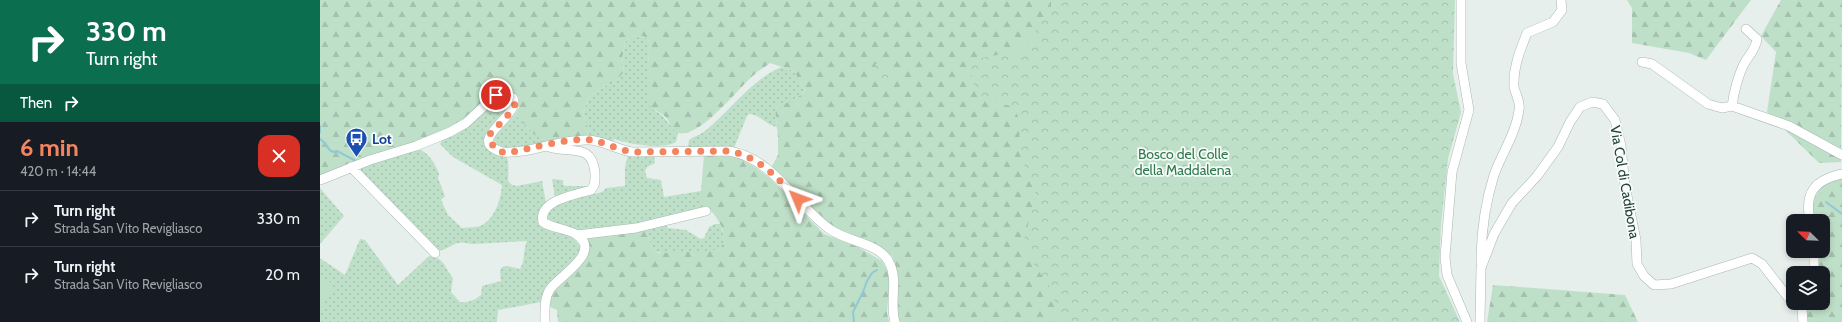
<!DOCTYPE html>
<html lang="en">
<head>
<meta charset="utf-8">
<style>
  :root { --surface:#171b24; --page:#242831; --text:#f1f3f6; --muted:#9ea1a6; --line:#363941; --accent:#f4845f }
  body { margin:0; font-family:Cabin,sans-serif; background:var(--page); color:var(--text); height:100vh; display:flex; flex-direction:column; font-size:15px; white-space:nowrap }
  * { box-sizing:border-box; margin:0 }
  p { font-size:13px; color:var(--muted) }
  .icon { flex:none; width:22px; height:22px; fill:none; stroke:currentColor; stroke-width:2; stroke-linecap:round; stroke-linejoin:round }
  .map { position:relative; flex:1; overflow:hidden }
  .sheet { display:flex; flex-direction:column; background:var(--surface); width:320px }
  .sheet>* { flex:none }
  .hud { background:#0b6e4f; color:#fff; overflow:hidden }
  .needle { width:26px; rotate:293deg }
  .buttons { position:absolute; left:1466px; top:214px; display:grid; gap:8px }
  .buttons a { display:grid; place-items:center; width:44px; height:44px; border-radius:8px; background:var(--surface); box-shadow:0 2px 6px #0003; font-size:20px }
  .pin { position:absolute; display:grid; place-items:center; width:34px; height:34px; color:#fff; margin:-17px; border:2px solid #fff; border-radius:50%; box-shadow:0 1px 4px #0007 }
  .me { position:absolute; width:44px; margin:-22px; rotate:314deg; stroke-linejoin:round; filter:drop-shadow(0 0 3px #0008) }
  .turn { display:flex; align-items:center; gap:14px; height:84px; padding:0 20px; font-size:18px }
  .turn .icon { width:52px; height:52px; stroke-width:2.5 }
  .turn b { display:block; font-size:28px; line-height:34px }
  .then { display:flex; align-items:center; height:38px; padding:0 20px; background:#0003; gap:8px; font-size:15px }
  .round { display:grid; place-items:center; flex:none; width:42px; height:42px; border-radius:12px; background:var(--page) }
  .overview { display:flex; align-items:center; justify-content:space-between; height:68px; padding:0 20px }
  h1 { font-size:24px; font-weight:800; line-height:30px; color:var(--accent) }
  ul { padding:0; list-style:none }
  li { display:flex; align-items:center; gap:12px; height:56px; padding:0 20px; border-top:1px solid var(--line) }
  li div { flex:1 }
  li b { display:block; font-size:15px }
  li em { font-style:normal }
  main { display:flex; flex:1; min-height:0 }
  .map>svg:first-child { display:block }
  .grass { fill:url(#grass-dots) }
  .forest { fill:url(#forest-firs) }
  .park { fill:url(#park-crowns) }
  .pitch { fill:#bfe0c8 }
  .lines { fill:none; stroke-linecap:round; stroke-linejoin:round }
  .stream { stroke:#8ec9d4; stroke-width:2 }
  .minor-casing { stroke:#a8b8b2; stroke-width:10 }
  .minor { stroke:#fff; stroke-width:9 }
  .route { stroke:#f4845f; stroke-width:7; stroke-dasharray:0 12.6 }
  .labels { text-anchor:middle; stroke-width:3.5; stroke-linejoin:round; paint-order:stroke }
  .transit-label { font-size:14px; font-weight:bold; fill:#164399; stroke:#f7fbf9; text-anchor:start }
  .park-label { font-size:14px; fill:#2d7a4b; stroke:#f7fbf9 }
  .street-label { font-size:14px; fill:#24423a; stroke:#f7fbf9 }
</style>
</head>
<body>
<main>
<section class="sheet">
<div class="hud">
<div class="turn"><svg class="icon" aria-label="right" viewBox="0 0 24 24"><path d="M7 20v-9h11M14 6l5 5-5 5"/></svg><div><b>330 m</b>Turn right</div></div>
<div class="then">Then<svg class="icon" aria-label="right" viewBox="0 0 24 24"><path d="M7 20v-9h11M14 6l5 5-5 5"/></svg></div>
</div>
<div class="overview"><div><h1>6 min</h1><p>420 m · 14:44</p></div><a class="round" style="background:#d93025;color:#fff"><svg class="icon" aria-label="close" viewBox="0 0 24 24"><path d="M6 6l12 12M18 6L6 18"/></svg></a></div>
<ul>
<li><svg class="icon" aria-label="right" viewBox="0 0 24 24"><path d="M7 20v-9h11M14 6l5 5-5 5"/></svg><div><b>Turn right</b><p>Strada San Vito Revigliasco</p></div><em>330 m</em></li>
<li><svg class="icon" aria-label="right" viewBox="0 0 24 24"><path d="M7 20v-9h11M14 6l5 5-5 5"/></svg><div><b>Turn right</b><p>Strada San Vito Revigliasco</p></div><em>20 m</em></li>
</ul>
</section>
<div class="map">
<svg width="1522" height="322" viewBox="0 0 1522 322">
  <defs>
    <pattern id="grass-dots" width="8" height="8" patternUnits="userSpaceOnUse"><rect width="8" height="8" fill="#bfe0c8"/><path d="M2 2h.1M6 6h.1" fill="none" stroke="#a4c1ad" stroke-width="1.8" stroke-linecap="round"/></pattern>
    <pattern id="forest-firs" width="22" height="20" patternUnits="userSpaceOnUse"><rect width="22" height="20" fill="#bfe0c8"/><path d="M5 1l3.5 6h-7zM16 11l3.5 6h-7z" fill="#a4c1ad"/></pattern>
    <pattern id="park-crowns" width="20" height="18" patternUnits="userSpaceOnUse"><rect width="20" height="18" fill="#bfe0c8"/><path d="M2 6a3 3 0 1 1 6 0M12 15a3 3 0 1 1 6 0" fill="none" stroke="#a4c1ad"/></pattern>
  </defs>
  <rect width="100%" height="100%" fill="#e6efeb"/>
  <!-- grass -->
  <path class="grass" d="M323,36L328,39L330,45L328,63L334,110C345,115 348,125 358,133L356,142C343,150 308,144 294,139L292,143L269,137L267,124L263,114L268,98L287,85L296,82L304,71L302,58L306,40L313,37Z
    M461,67L474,71L485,91C477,98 470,105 459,104L455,109L457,127C446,125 441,115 429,114L427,116L414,148L370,149L368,146L369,140C374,136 381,135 385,131C411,110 430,81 461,67Z
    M183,98L188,100L190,103L188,110L166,136C187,154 190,151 188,181L192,185L197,186L222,181L226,203L219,214L218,225C234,227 256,234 262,250L221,302L178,310L177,322H0V258L25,275L40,239L45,240L78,285L109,256C125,258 124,267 133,278L131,292L140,302C148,303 155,300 161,295L162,286L181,281L180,271L182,267L188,266L200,269C205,262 203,249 207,241L152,244C146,243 140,242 135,244C128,247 123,252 115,250L40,172L42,166L97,149C108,151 115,163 119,174L118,178L125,196L121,200L128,215L142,228C149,227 159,228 164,224C176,216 181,198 182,185L133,157L120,144L122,140L179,99Z
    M195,114L209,129L232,141L189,149L178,147L173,138Z
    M308,155L334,156L335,163L327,167L325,171L327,178L341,180L344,197L381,191V210L337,222L260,232L227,220L226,211L235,204L282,192L286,188L305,186V167Z
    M232,179L243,180V185L246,186H268L235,198Z
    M0,188L24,216L0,244Z
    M395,224H400C404,235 407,241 399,250C382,252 347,258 333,250L325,228L346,225L348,228L366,230L381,239L384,238L389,227Z"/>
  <!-- forest -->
  <path class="forest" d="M0,0H1122L1108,261L1114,322H578L577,317L578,275L572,256L558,246L521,232L509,223L451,168L458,155V137L455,109L459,104C470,104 477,98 485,91L474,71L450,63C445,67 439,70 435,74C419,87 380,139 358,133C352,131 350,123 347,119C342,112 333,110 328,104V63L330,45L328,39L323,36L313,37L306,40L302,58L304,71L296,82L287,85L268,98L263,114L267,124L269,137C257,138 245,141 233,141C218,141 204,124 195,114L199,108V98C192,90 183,87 173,91L141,123L132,128L0,177Z
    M1307,0H1431L1386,60L1369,53L1312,43V8Z
    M1461,0H1522L1521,162L1499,163L1447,112L1456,52L1441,36Z
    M384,155L416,157L432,165L450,178L504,234L538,247L562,261L570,276L567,313L569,322H238L237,310L228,306L233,290L266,259L269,245L263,237L325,228L333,250L339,253L399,250C410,238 400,220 390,210H381V191Z
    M1522,177V322H1487L1486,310L1489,303H1503V273H1496L1498,251H1503V221H1493L1492,202L1501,186Z
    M1173,285L1305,295L1318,322H1167Z"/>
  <!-- park -->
  <path class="park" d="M731,0H1135L1133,74L1141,112L1128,159L1121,225L1119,276L1140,322H740L731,289L702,247L715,200V189L699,153L700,120L693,107L663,98L656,92L650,70L656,59L703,50L731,7Z
    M555,64L570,66L571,84L557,85Z"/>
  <!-- pitch -->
  <path class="pitch" d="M0,277L14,284L0,311Z"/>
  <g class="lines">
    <!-- stream -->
    <path class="stream" d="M0,126V132
      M0,139C6,142 6,149 13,152L17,151L36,161
      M1506,202L1522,214
      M534,322L533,312L543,292L547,281L552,273L557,270"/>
    <defs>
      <path id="minor" d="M1141,0V63L1149,110L1132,172L1125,257L1127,275L1147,322
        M1426,29L1437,39C1435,52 1428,55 1423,66C1417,79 1414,92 1412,106L1469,126L1522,155
        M1322,62L1332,64L1388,104L1402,108L1412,106
        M31,167L115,253
        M0,180L50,160L96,146L130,132L146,123L176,95L183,94L193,98C202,116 142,141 183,152C211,154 239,139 268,140C282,140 298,150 312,152L409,151C455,159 476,206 511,230C529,242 559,243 569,262C579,281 569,302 575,322
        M1490,221C1484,192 1495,180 1522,174
        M257,235L316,228L386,211
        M1161,263C1161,233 1165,204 1174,175C1182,153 1196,133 1199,110C1201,102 1195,94 1194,86C1193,67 1200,51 1207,33L1233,22L1242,10L1241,0
        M1494,273V251
        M225,322C225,310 224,299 230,289C240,275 282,253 257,235C247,228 233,229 223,222C218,200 255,195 271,190C276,185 275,179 275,173C272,141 249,155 227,146
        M1160,322L1161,268L1174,234L1192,203L1217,176L1238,147L1250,122L1260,107L1272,102L1283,104L1295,120L1301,146L1305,186L1316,240L1317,264L1324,276L1334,285L1351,284L1432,258L1442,264L1467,296L1473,301
        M1483,322L1482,309L1484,303"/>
    </defs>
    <!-- minor casing -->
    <use href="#minor" class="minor-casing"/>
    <!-- minor -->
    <use href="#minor" class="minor"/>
  </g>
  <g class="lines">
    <!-- route -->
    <path class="route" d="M176,95L183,94L191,96L195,104L192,111L170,134V142L178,151L187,153C208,149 252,137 271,140C285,142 298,150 312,152L409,151C439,156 458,179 478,199"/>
  </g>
  <!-- icons -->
  <defs>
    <symbol id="bus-pin" viewBox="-11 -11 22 30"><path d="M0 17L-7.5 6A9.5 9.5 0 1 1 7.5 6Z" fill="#1a4fb4" stroke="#f7fbf9"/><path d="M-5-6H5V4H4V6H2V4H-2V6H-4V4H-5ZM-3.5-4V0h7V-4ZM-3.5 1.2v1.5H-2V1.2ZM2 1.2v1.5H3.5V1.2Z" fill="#fff"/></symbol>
  </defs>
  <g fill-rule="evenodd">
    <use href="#bus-pin" x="24" y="126" width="25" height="34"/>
  </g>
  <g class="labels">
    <!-- transit labels -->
    <g class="transit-label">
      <text x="52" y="144">Lot</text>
    </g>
    <!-- park labels -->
    <g class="park-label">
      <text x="863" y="159">Bosco del Colle<tspan x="863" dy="16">della Maddalena</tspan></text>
    </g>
    <!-- street labels -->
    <g class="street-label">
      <text transform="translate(1305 182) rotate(80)" y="5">Via Col di Cadibona</text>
    </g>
  </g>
</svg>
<div class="buttons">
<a><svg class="needle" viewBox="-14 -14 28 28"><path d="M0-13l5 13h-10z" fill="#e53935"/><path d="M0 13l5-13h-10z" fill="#9ea1a6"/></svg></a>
<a><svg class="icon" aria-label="layers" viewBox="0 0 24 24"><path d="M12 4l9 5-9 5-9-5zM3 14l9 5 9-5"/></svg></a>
</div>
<div class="pin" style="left:176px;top:95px;background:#d93025"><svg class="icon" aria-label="arrive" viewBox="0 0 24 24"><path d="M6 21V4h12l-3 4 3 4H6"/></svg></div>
<svg class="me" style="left:478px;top:199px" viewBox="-20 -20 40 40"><path d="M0-17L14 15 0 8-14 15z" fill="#f4845f" stroke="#fff" stroke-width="4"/></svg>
</div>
</main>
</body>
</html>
